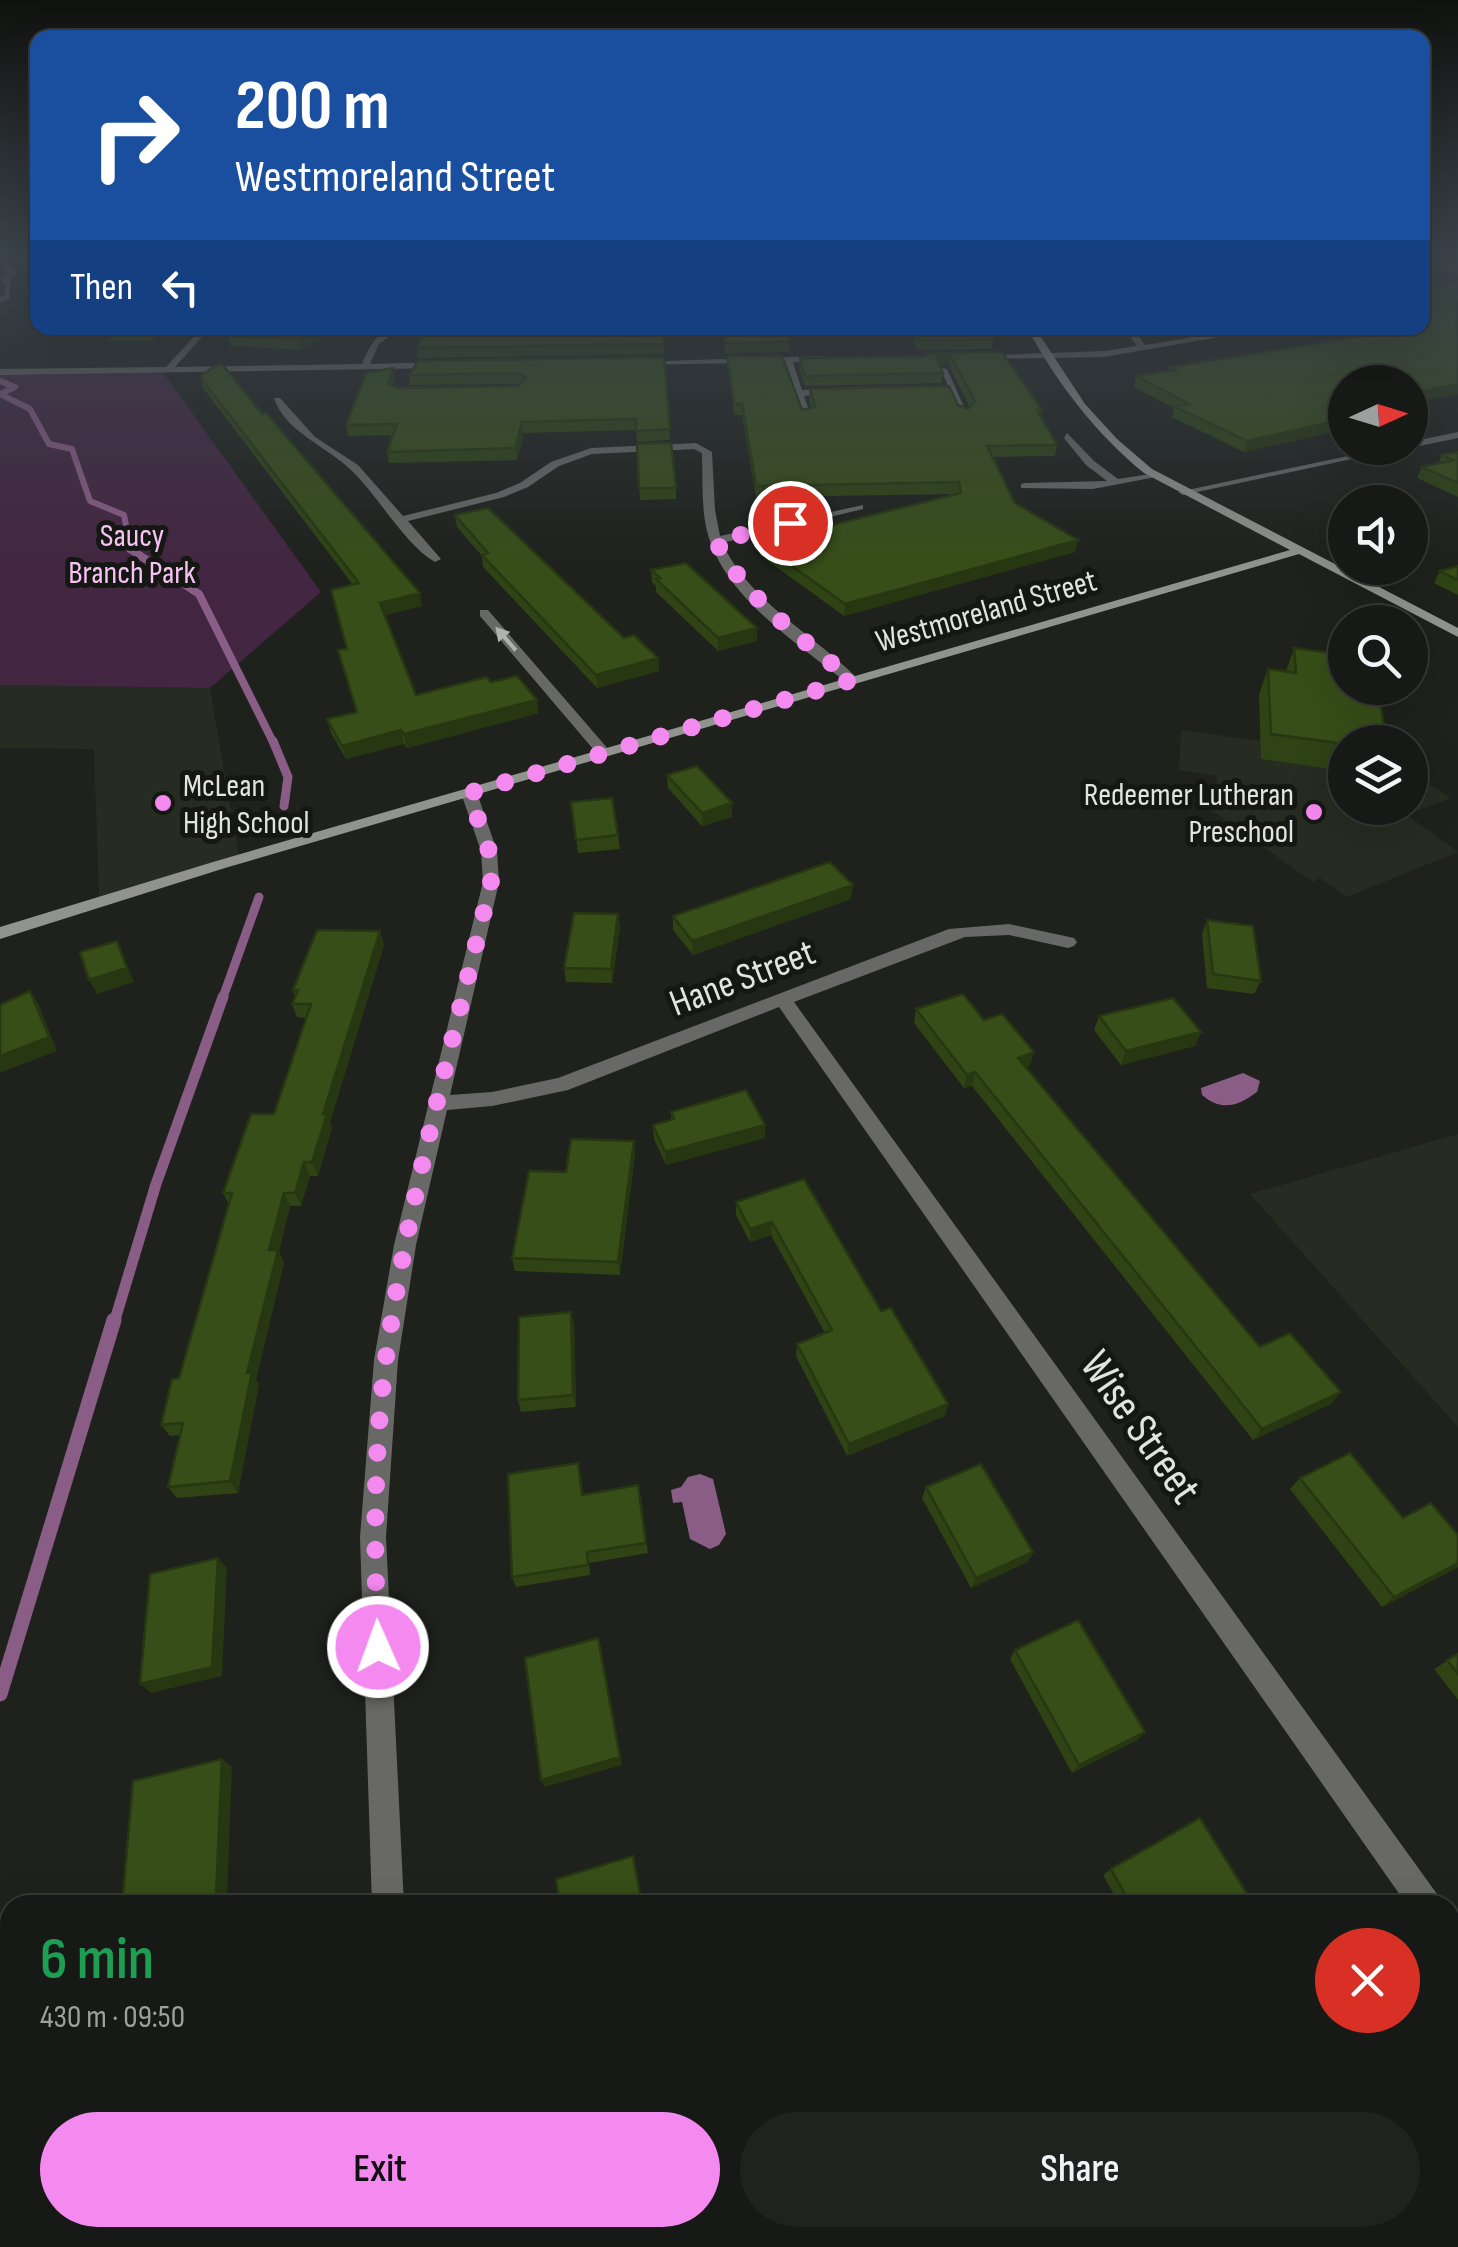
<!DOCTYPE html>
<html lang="en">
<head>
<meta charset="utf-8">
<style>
  :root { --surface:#161915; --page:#1f221e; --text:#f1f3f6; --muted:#9ea0a0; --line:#353834; --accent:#f489f0 }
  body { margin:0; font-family:"Sofia Sans Condensed",sans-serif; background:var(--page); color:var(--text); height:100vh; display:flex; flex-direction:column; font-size:38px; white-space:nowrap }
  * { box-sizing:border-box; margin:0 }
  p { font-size:32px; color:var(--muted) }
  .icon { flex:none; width:55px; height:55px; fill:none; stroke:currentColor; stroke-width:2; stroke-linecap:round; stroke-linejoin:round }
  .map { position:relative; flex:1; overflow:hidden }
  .sheet { position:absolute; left:0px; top:1895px; width:1460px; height:352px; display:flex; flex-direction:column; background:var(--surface); border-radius:30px 30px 0 0; box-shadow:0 10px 40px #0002,0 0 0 2px var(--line) }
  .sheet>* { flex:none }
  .guide { position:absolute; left:30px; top:30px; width:1400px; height:305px; border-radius:20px; box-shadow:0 10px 40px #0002,0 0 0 2px var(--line); background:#1a4fa0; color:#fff; overflow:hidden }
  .needle { width:65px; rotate:86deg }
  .buttons { position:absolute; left:1328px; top:365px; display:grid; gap:20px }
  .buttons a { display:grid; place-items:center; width:100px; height:100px; border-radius:50%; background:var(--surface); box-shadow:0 10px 40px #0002,0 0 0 2px var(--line); font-size:50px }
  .pin { position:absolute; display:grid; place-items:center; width:85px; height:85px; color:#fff; margin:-42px; border:5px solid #fff; border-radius:50%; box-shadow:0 2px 10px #0007 }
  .me { position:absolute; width:110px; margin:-55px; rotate:358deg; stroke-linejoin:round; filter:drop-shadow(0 0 8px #0008) }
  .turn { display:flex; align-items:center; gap:35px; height:210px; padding:0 40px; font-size:45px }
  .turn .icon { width:130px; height:130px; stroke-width:2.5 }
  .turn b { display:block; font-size:70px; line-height:85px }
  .then { display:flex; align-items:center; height:95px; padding:0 40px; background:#0003; gap:20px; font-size:38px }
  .round { display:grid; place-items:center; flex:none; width:105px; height:105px; border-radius:52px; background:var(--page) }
  .head { display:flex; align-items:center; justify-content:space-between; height:170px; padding:0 40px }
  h1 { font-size:60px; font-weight:600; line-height:75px; color:#1e9e55 }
  .primary-button { display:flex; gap:20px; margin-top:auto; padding:20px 40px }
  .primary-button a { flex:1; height:115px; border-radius:60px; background:var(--accent); color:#111; font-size:40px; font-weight:600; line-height:115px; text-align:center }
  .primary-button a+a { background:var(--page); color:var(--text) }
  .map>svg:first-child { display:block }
  .built { fill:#272c22 }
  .green { fill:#432641 }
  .water { fill:#8a5d87 }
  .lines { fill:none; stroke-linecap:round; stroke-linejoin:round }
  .stream-far5 { stroke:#8a5d87; stroke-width:5 }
  .stream-far4 { stroke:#8a5d87; stroke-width:6 }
  .stream-far3 { stroke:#8a5d87; stroke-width:8 }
  .stream-far2 { stroke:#8a5d87; stroke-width:9 }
  .stream-far1 { stroke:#8a5d87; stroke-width:11 }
  .stream { stroke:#8a5d87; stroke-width:15 }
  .minor { fill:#686967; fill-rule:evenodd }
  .secondary { fill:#91938f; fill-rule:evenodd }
  .wall { fill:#2f4315 }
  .shaded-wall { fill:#263711 }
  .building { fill:#374e18; stroke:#263711; stroke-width:2.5 }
  .oneway { fill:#b2b3b0 }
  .route { stroke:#f489f0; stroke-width:18; stroke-dasharray:0 32.4 }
  .poi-dot { fill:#f489f0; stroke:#151713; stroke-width:4 }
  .labels { text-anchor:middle; stroke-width:10; stroke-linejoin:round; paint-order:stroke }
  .far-park-label { font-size:32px; fill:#f8c2f5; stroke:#151713 }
  .far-street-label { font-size:32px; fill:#e3e4e1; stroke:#151713 }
  .far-poi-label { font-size:32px; fill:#e3e4e1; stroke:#151713; text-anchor:start }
  .street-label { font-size:38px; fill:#e3e4e1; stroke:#151713 }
  .near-street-label { font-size:45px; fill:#e3e4e1; stroke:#151713 }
</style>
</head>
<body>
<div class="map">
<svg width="1458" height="2247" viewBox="0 0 1458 2247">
  <rect width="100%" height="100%" fill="#1e211c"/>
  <!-- built -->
  <path class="built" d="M0,685L210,688L239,857L99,899L94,749L0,748Z
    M1181,730L1261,741L1262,759L1345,771V808H1410V787L1431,785L1451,798L1407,815L1458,852L1347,897L1320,878L1313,882L1211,810L1217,809V776L1179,770Z
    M1458,1134V1427L1250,1194Z"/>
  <!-- green -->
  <path class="green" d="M162,371L321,592L210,688L0,685V374Z"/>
  <!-- water -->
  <path class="water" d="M1243,1073L1260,1081L1257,1092C1238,1106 1222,1112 1202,1095L1201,1088Z
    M700,1474L713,1479L726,1534L719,1545L710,1549L690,1539L682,1502L673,1503L671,1490L681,1487L688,1477Z"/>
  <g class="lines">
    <!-- stream-far5 -->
    <path class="stream-far5" d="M0,300L7,297L8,283L4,279L14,273L6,266L19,254"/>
    <!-- stream-far4 -->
    <path class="stream-far4" d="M0,381L15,387L0,394
      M0,394L30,409L49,444L72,449L90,501L124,515L129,542"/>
    <!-- stream-far3 -->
    <path class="stream-far3" d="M128,539L130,549L199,594L274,744"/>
    <!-- stream-far2 -->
    <path class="stream-far2" d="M273,741L288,777L284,806
      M222,1000L259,897"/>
    <!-- stream-far1 -->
    <path class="stream-far1" d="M114,1323L156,1184L223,997"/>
    <!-- stream -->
    <path class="stream" d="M0,1694L114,1320"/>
    <!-- minor -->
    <path class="minor" d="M202,328H210L175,367L362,364C369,346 379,327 401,328L379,344L370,364L443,362L447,365L443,368L0,375V369L166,367Z
      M1124,328H1132L1145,345L1211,334L1213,328H1221L1223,332L1214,338L1104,357L977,359L973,356L1104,351L1137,346Z
      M823,356L826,361L793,362L802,390L837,389L842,392L804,396L811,416L806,419L801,416L784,362L637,365L633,362Z
      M940,367L947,369L968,416L960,414Z
      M274,398H280L315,437L358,465L403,516L496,493L520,483L551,462L591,448L696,443L712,452L715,510L720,536L863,505V509L722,543C752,605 813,633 859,680L847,683C797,643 723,596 707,531C701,506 703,479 702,453L694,449L592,454L559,466L528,487L504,497L408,521L441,559L435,562C406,546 379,497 352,471C328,447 285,432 274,398Z
      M1458,432V438L1410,448H1408L1410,442Z
      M1067,433L1094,461L1118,479L1156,473L1161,476L1093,489L1021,488V484L1025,483L1107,481L1086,465L1064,438Z
      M1386,448H1403L1183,495L1178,492Z
      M480,610H488L609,750V756H599L480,616Z
      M469,788L477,793L497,851L499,882L450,1095L492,1092L558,1078L949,929L1009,924L1074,938L1077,942L1074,946L1068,948L1009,935L965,937L794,1002L1437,1894L1442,1905H1407L779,1007L568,1090L492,1106L447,1110L416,1245L398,1360L386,1537L404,1905H372L360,1537L374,1360L394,1245L483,882L481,851L461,793Z
      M1450,1922L1458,1925V1965L1450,1962Z
      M384,2238H420V2247H384Z"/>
    <!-- secondary -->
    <path class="secondary" d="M1027,328H1035L1085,404L1117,439L1152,469L1458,628V637L1299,554L225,868L0,939V927L213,862L1290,550L1144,473C1095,433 1058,384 1027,328Z"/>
  </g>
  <!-- wall -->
  <path class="wall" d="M1422,254H1458V275H1455L1452,282L1423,285L1426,287L1458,284V394L1410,403V382H1345V429L1244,452L1172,417L1174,408L1134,387L1136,376L1169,371L1170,367L1346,339L1319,328H1422Z
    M110,328H169L152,341H110L107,331Z
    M345,328L300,350L230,346L228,336Z
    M723,329L790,342V352L725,353Z
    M918,329L993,339L992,349L918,350L914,343L915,333H918Z
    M663,330L664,354L418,358L417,348L504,332Z
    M1002,352L1042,410L1040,416L1057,445L1055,456L992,457L1015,503L1078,540L1075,552L844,616L760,555V543L956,494L756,497L742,415H734L727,356L802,410L812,408L809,400L810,389L958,405L968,409L970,407L948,364L940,366L943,373L941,383L805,386L799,369L800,358L926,356V353Z
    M664,357L670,440L637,442L636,430L524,433L517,460L389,463L387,452L393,435L348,436L346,425L395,379L393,386L397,388L518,386L520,384L410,385L409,375Z
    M200,377L422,606L385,615L416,695L491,682L539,713L407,748L404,744L346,759L331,733L327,719L357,712L347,649L353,585L203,388Z
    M637,444L676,488V499L640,500Z
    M1458,452V497L1417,478L1422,467L1438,463L1442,455Z
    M455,515L624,638L658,658L659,671L597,688L483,567L482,556L457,527Z
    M1458,566V595L1434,583L1440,571Z
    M651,570L757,628V641L718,651L656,592V586L652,582Z
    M1294,648L1345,688V771L1261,759L1259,694L1268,669L1286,671Z
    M667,775L732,803V817L702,826L668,788Z
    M571,802L618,835L620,849L578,853Z
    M851,899L693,955L673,930V916Z
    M618,914L620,928L612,983L566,982L564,968Z
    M1207,920L1261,981L1254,994L1207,988L1202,934Z
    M380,931L384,945L330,1122L332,1127L318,1176H310L301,1206H290L279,1251L284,1263L256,1379L259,1384L238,1493L177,1498L168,1487L180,1435L170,1436L161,1425L179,1378L229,1204L223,1193L274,1114L306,1018L297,1017L292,1004L295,996L293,990Z
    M916,1009L984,1020L1030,1066L1026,1067L1260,1347L1341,1392L1331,1404L1253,1440L972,1086L964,1088L914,1023Z
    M1099,1016L1201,1032L1195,1046L1121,1065L1094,1030Z
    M671,1112L765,1125V1138L666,1165L654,1139L653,1125L671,1120Z
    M635,1154L620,1275L515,1271L512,1258L566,1172Z
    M804,1179L881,1311L948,1404L945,1416L847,1456L796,1356L797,1344L825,1333L771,1235L750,1242L736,1215V1202Z
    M574,1325L576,1407L521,1412L518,1400Z
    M578,1463L583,1494L638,1485L648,1553L589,1563L590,1575L516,1587L512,1577Z
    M1300,1478L1403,1518L1458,1535V1567L1382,1607L1290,1489Z
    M926,1487L1028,1562L971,1588L922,1498Z
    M1015,1650L1145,1732L1137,1740L1072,1773L1010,1659Z
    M1458,1654V1700L1434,1669Z
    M1111,1869L1254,1905H1120L1103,1875Z
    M1242,2238H1450L1458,2247H1247Z
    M1144,2239L1154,2241L1157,2247H1133Z"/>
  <!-- shaded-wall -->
  <path class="shaded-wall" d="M1455,273L1452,282L1422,285L1425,276Z
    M153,328H169L152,341L149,331Z
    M323,328H345L300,350L298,339Z
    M949,353L948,364L936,367L937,357Z
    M393,368L395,379L390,393L388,383Z
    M1458,384V394L1410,403V394Z
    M1345,419V429L1244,452L1247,441Z
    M522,422L524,433L517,460L515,448Z
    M1078,540L1075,552L844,616L845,604Z
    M420,593L422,606L383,616L380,603Z
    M757,628V641L718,651V638Z
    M658,658L659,671L597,688L596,675Z
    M537,700L539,713L407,748L404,734Z
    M401,730L404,744L346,759L342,746Z
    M732,803V817L702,826V813Z
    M853,885L851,899L693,955L692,941Z
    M618,914L620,928L612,983L611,969Z
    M380,931L384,945L330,1122L332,1127L318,1176L312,1162L323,1114Z
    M117,941L134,982L97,994L89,980Z
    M30,991L39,1005L57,1051L0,1073V1056Z
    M1201,1032L1195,1046L1121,1065L1126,1051Z
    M1034,1052L1030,1066L1014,1071L1018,1058Z
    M975,1072L972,1086L964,1088L967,1075Z
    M765,1125V1138L666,1165L665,1152Z
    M634,1141L635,1154L620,1275L618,1262Z
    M304,1162L310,1176L301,1206L295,1193Z
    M284,1193L290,1206L279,1251L284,1263L256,1379L259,1384L238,1493L230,1481L269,1250Z
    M772,1222L771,1235L750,1242V1229Z
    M571,1312L574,1325L576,1407L573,1395Z
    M1341,1392L1331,1404L1253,1440L1262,1429Z
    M948,1404L945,1416L847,1456L849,1444Z
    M1033,1552L1028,1562L971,1588L976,1578Z
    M218,1558L227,1568L222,1676L151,1693L140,1684Z
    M1458,1563V1567L1382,1607L1394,1597Z
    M600,1648L622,1765L545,1787L541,1780Z
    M1145,1732L1137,1740L1072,1773L1079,1765Z
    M222,1759L232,1766L227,1899L206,1905H176Z"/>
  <!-- building -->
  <path class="building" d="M1422,254H1458V265H1456L1455,273L1425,276L1422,282Z
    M1422,284L1426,287L1458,284V384L1410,394V382H1345V406L1343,407L1345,408V419L1247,441L1175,407L1189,404L1136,376L1176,370L1170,367L1365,336L1346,328H1422Z
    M110,328H153L149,331H107Z
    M233,328H323L298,339L228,336Z
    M427,328H503L504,332L663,330L664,344L417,348Z
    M778,328L786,329L790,342L725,343L723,329Z
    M986,328L993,339L919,340L915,333H921L918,329Z
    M1002,352L1042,410H1037L1057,445L987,446L1015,503L1078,540L845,604L760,543L961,493L959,482L756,486L742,404H734L727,356H782L802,410L815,407L810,389L949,386L958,405L968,409L975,401L949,353L937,357L943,373L805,376L800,358L928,356L926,353Z
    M664,357L670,429L636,431V419L522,422L515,448L387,452L397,424L346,425L366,373L393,368L388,383L397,388L518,386L526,378L518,373L409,375L418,361Z
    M222,364L262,414L266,413L420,593L380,603L416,695L487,677L491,682L517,676L537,700L404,734L401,730L342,746L327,719L357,712L338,650L347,649L331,590L359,583L200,377L216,365Z
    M671,443L676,488H639L637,444Z
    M1458,452V483L1422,467L1453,460L1442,455Z
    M488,508L624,638L634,635L658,658L596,675L482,555L488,553L455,515Z
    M686,563L757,628L718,638L656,579L660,578L651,570Z
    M1458,566V580L1440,571Z
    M1294,648L1345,655V688H1378L1387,742H1345V744L1271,734L1268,669L1296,673Z
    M697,766L732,803L702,813L667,775Z
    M612,798L618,835L576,840L571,802Z
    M830,862L853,885L692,941L673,916Z
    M574,913L618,914L611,969L564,968Z
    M1207,920L1253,926L1261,981L1213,974Z
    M317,930L380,931L323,1114H327L312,1162H304L295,1193H284L269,1250H278L247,1373L252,1372L230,1481L168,1487L183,1423L161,1425L172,1379L179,1378L232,1193H223L251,1114H274L311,1004H292L298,990H293Z
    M117,941L127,968L89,980L80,952Z
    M30,991L49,1037L0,1056V1005Z
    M963,994L984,1020L1002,1014L1034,1052L1018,1058L1260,1347L1290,1333L1341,1392L1262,1429L975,1072L967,1075L916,1009Z
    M1173,998L1201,1032L1126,1051L1099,1016Z
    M746,1090L765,1125L665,1152L653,1125L674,1119L671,1112Z
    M571,1139L634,1141L618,1262L512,1258L529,1171L566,1172Z
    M804,1179L881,1311L891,1308L948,1404L849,1444L797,1344L832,1330L772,1222L750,1229L736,1202Z
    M571,1312L573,1395L518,1400L519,1317Z
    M1350,1453L1403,1518L1431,1503L1458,1535V1563L1394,1597L1300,1478Z
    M578,1463L582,1495L638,1485L646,1543L587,1552L588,1565L512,1577L508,1474Z
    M981,1464L1033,1552L976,1578L926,1487Z
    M218,1558L212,1667L140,1684L150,1574Z
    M1078,1620L1145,1732L1079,1765L1015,1650Z
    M598,1638L620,1757L541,1780L525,1658Z
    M1458,1654V1674L1447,1660Z
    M222,1759L216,1894L176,1905H122L133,1781Z
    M1200,1818L1254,1905H1131L1111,1869Z
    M633,1856L642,1905H560L556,1879Z
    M1450,2162L1458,2175V2247H1259L1253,2238H1450Z
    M602,2238H695L697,2247H603Z
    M1154,2241L1157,2247H1146Z"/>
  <!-- one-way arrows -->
  <defs><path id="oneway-solid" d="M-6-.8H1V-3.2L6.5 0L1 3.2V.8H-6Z" transform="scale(2.5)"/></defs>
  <use class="oneway" href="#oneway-solid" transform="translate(506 639) rotate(-131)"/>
  <!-- sky -->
  <linearGradient id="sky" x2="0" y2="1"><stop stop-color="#10120f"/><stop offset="0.45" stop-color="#3b434b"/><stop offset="1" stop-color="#3b434b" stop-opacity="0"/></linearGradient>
  <rect width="1458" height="568" fill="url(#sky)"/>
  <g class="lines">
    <!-- route -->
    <path class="route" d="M378,1647C374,1550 373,1455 386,1358C408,1198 454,1039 491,882L489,851L469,793L852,680C803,639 745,599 716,541L790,523"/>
  </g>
  <!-- markers -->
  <g class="poi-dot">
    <circle cx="163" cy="803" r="10"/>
    <circle cx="1314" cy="812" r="10"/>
  </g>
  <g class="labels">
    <!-- far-park labels -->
    <g class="far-park-label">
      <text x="132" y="546">Saucy<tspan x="132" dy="37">Branch Park</tspan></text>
    </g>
    <!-- far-street labels -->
    <g class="far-street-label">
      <text transform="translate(986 610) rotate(-16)" y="11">Westmoreland Street</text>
    </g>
    <!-- far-poi labels -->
    <g class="far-poi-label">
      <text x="183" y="796">McLean<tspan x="183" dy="37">High School</tspan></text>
      <text x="1294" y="805" text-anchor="end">Redeemer Lutheran<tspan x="1294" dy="37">Preschool</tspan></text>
    </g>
    <!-- street labels -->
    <g class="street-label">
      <text transform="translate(742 977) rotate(-21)" y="13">Hane Street</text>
    </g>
    <!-- near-street labels -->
    <g class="near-street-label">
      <text transform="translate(1142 1426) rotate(55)" y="16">Wise Street</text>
    </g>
  </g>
</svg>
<div class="buttons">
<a><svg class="needle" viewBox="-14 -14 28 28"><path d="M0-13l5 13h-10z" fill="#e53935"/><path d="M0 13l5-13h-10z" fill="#9ea0a0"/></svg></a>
<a><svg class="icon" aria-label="sound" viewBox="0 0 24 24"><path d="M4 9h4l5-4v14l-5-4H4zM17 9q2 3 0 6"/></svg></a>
<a><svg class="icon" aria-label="search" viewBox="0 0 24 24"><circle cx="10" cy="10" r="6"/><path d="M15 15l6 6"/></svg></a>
<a><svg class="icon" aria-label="layers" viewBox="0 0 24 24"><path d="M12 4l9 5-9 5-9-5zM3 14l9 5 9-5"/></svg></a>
</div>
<div class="pin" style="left:790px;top:523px;background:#d93025"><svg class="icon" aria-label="arrive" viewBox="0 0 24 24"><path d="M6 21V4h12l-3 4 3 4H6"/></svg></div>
<svg class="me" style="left:378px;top:1647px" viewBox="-20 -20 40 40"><circle r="17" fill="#f489f0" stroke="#fff" stroke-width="3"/><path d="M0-11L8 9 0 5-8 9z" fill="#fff"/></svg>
<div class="guide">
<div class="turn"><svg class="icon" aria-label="right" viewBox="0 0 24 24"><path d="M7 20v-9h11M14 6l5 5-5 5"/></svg><div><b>200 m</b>Westmoreland Street</div></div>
<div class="then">Then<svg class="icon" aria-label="left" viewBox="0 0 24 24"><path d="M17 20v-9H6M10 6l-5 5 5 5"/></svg></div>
</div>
<section class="sheet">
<div class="head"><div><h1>6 min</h1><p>430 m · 09:50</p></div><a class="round" style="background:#d93025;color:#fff"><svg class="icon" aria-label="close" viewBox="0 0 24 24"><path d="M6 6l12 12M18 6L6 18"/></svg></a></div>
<div class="primary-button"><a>Exit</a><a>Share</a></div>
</section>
</div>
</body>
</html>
